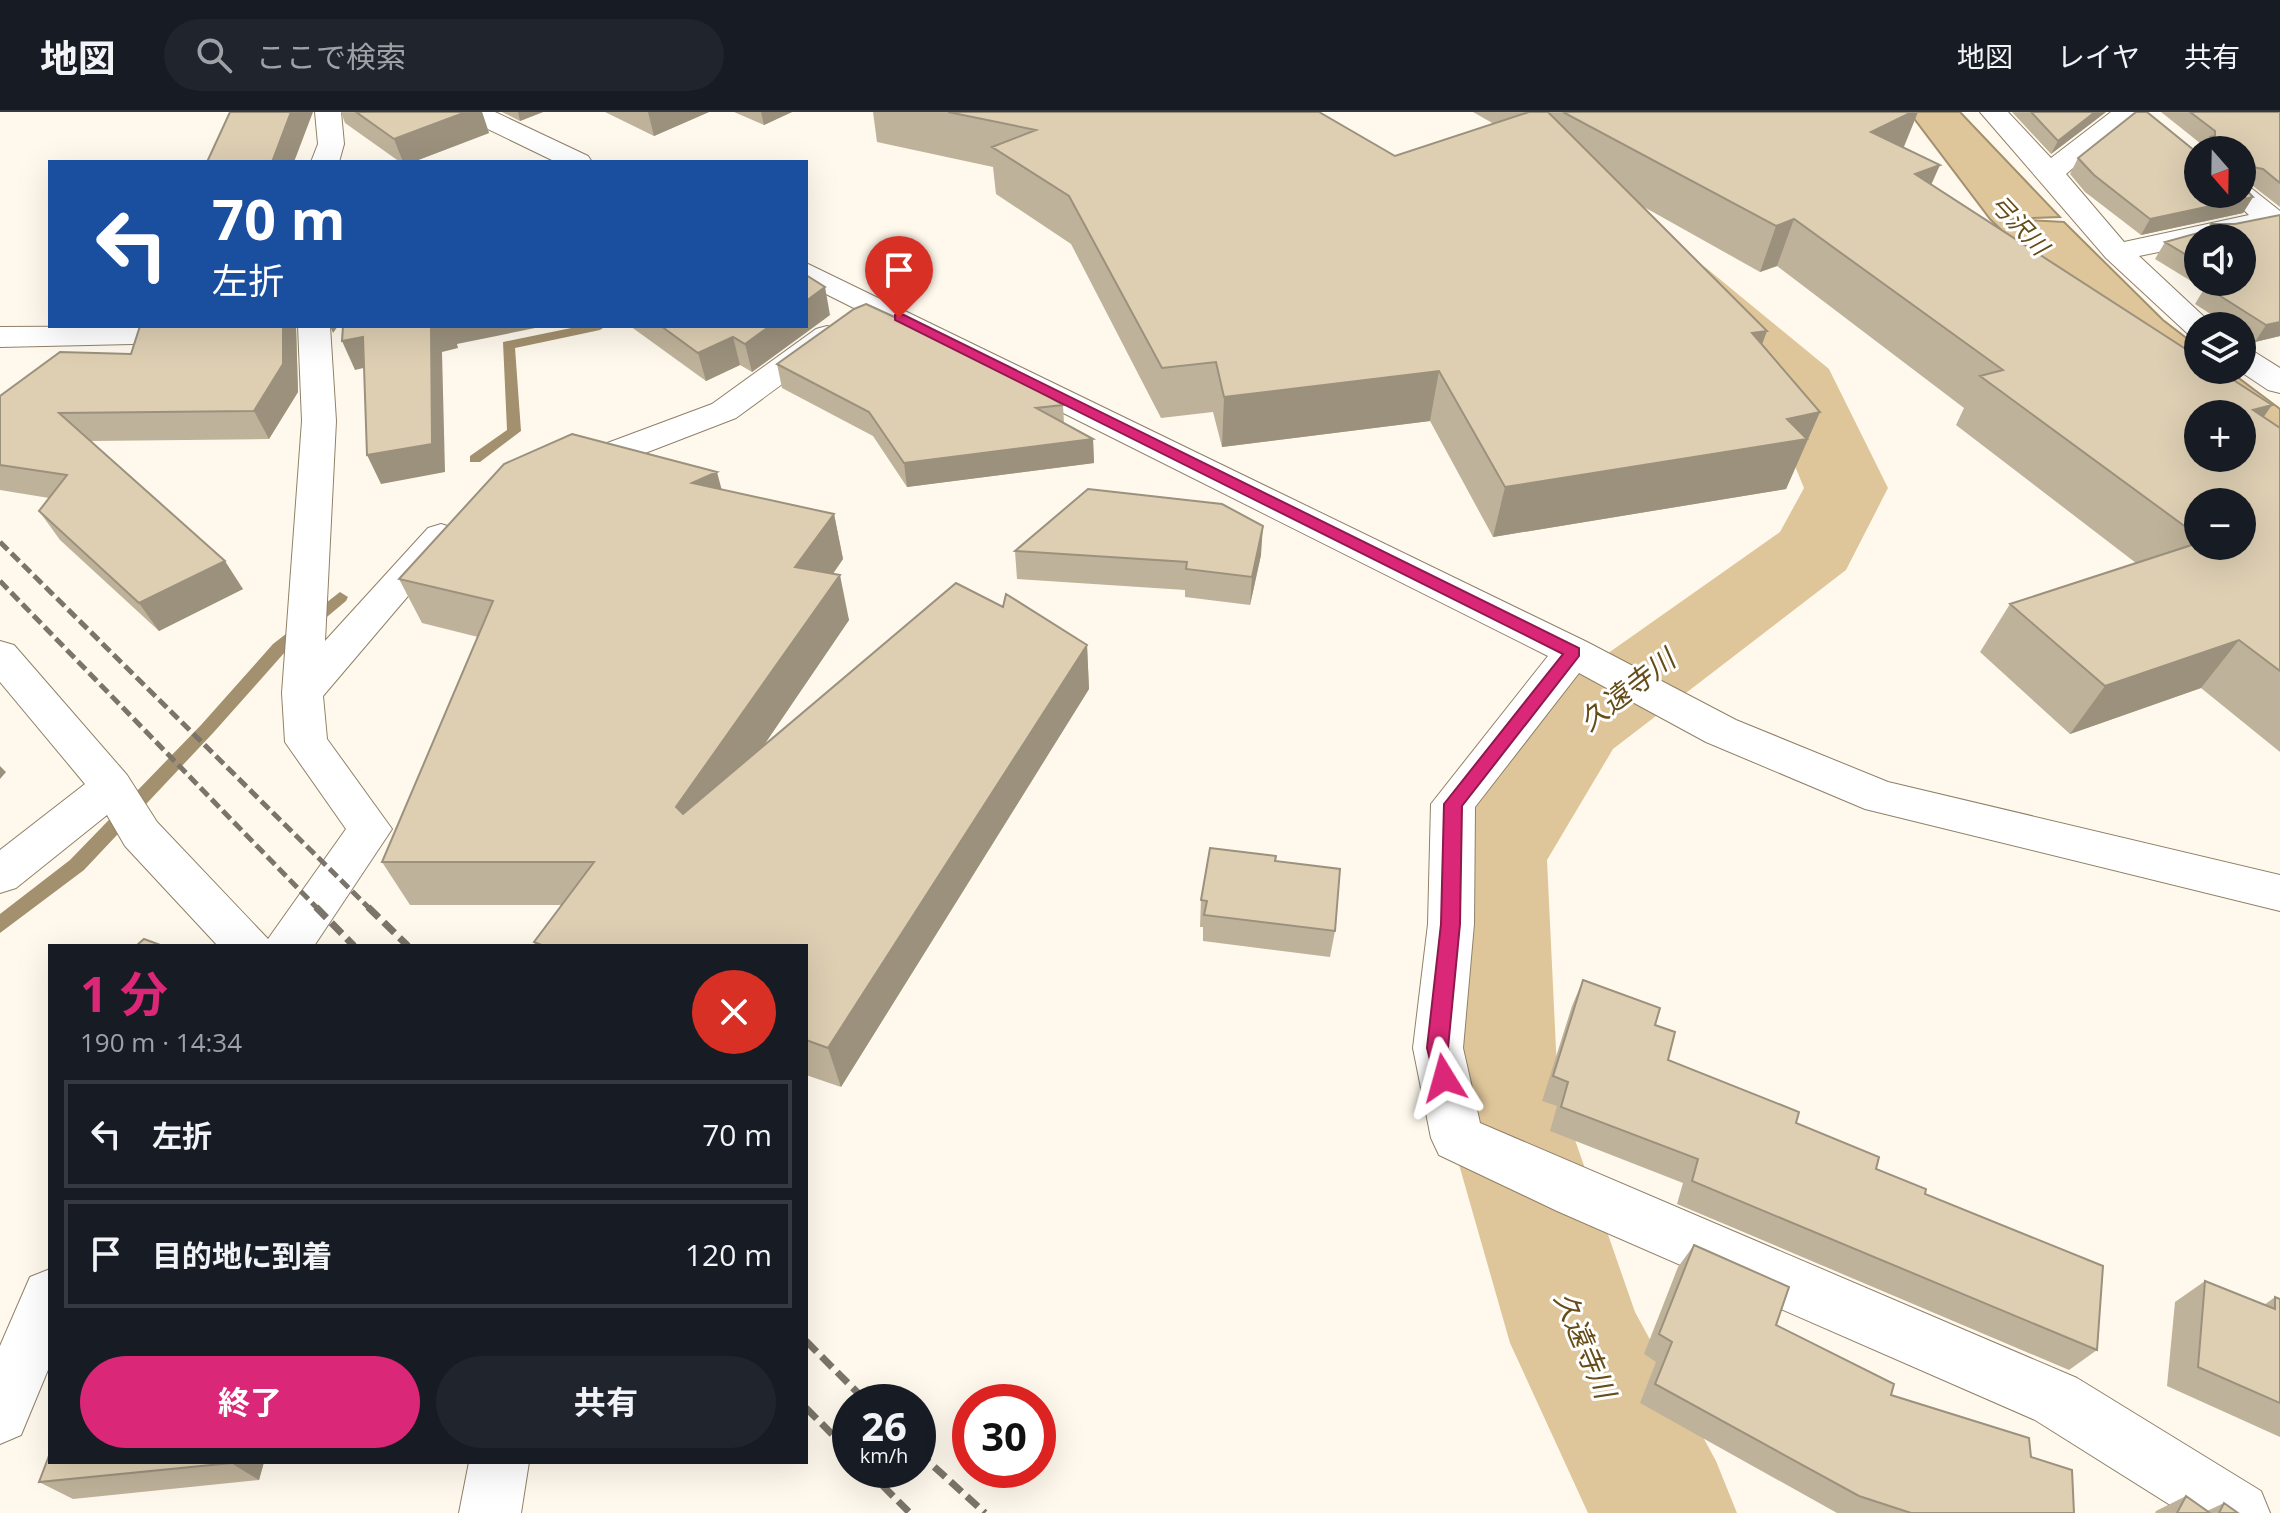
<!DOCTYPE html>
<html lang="ja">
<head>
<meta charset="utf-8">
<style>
  :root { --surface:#171b24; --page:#20242c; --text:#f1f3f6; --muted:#9ea1a6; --line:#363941; --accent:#db2777 }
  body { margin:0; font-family:"Open Sans","Noto Sans JP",sans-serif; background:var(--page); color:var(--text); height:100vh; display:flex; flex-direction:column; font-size:30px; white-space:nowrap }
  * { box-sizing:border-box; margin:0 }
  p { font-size:26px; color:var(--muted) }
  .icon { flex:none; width:44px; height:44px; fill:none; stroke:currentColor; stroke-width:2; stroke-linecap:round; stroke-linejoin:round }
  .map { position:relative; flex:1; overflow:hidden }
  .drawer { position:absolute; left:48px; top:832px; width:760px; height:520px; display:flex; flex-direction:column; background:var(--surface); border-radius:0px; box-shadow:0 8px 32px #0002 }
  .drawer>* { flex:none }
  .guide { position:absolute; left:48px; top:48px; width:760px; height:168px; border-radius:0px; box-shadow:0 8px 32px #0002; background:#1a4fa0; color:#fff; overflow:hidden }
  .needle { width:52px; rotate:160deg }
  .fabs { position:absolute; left:2184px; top:24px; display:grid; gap:16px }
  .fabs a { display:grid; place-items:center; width:72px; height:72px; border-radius:50%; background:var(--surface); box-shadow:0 8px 32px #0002; font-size:40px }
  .speed { position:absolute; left:832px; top:1272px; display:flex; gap:16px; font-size:40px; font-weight:700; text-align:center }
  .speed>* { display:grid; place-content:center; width:104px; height:104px; border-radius:50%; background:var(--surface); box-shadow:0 8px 32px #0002; line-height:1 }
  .speed small { font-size:20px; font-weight:400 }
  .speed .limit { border:12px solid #d22; background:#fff; color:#111 }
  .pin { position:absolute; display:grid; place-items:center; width:68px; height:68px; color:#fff; margin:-82px -34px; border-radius:50% 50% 50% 0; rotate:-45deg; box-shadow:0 0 8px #0007 }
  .pin .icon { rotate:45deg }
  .me { position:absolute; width:88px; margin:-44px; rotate:352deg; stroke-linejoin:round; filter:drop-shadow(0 0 6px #0008) }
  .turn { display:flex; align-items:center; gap:28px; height:168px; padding:0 32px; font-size:36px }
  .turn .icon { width:104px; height:104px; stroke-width:2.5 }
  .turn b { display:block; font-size:56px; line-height:68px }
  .round { display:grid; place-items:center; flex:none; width:84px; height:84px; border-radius:42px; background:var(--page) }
  .summary { display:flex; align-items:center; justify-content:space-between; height:136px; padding:0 32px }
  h1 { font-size:48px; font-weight:700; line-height:60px; color:var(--accent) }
  .primary-button { display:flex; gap:16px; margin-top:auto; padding:16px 32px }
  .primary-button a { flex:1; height:92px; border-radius:48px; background:var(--accent); color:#fff; font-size:32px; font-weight:700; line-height:92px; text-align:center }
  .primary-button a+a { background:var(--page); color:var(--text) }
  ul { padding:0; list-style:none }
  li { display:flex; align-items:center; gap:24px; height:108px; margin:0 16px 12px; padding:0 16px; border:4px solid var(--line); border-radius:0px }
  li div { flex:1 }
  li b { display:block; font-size:30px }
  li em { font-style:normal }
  header { display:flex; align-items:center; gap:48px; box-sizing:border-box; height:112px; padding:0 40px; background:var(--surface); border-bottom:2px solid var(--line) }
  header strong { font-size:38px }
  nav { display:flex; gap:44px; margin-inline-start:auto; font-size:28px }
  .search { width:560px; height:72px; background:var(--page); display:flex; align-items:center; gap:20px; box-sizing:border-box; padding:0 28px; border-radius:44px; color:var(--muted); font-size:30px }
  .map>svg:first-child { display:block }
  .water { fill:#dfc69a; stroke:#a3906e; stroke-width:2 }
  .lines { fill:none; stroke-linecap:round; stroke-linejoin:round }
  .stream { fill:#a3906e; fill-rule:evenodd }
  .river { fill:#dfc69a; fill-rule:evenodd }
  .minor-casing { stroke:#908168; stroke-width:2 }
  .minor { fill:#fff; fill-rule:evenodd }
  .rail-far1 { stroke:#7a746a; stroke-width:5; stroke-dasharray:11 5; stroke-linecap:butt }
  .rail { stroke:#7a746a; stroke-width:7; stroke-dasharray:15 7; stroke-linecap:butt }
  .wall { fill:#bfb29a; fill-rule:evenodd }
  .shaded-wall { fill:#9b917d }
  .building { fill:#decfb3; stroke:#9b917d; stroke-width:2; fill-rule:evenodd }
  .route { fill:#db2777; stroke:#8e194d; stroke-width:2 }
  .labels { text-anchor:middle; stroke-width:6; stroke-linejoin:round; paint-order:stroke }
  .far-water-label { font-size:24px; font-style:italic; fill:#664c17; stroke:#fff }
  .water-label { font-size:28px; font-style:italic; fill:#664c17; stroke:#fff }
</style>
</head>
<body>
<header>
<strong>地図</strong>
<div class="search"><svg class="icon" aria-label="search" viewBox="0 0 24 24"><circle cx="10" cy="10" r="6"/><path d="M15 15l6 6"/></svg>ここで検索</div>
<nav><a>地図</a><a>レイヤ</a><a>共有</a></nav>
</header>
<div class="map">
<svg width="2280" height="1401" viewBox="0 0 2280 1401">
  <rect width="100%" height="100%" fill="#fff9ed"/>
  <!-- water -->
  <path class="water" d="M1909,0H1960L2060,105L2010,107L2064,110L2163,208L2198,235V258H2228L2280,297V353L2242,302L2155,265L1990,107Z"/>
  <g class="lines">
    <!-- stream -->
    <path class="stream" d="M581,214H606L600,218L515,236L521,319L480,350H470V344L507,318L503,230Z
      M340,480L348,485L346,489L285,540L213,621L84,758L0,821V802L70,748L201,613L273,532Z"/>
    <!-- river -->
    <path class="river" d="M1680,148L1705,155L1829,257L1888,376L1846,458L1613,637L1547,748L1558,979L1635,1200L1716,1349L1737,1401H1588L1510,1231L1438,979L1441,745L1456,715L1543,587L1780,420L1804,376L1766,284L1655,185L1644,170L1655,155Z"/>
    <defs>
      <path id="minor" d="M315,0H341L344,32L339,50H311L318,32Z
        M461,0H495L588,44L592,50H556L465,6Z
        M1980,0H2008L2051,46L2111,0H2140L2066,62L2124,130L2249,103L2227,82H2242V74L2251,76L2280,99V114L2224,126H2198V132L2139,144L2214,214H2198V223L2187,221L2106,146Z
        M806,151L1587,530L1736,608L1888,670L2280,763V799L1865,697L1706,630L1579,561L1475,695L1474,812L1463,936L1480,1011L2077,1266L2261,1379L2270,1401H2183L2035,1308L1557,1099L1439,1043L1431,1026L1413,936L1428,812L1431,692L1548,544L806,172Z
        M196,214L191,221L132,232L0,235V215Z
        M298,214H330L336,309L325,529L428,416L441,412L454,416L459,424L323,584L327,627L392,717L314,834H218L125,734L107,703L16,776L0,781V738L85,672L0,570V529L14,533L127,663L157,710L268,827L346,717L285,630L282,581L302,309Z
        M827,214L838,217L843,224L838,231L736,306L583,365L571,368L559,365L553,357L559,349L712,292L816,217Z
        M2242,236L2253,239L2280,256V281L2268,278L2238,258H2242Z
        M50,1157V1253L21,1323L0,1332V1234L30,1165Z
        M469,1350H529L521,1401H459Z"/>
    </defs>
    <!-- minor casing -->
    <use href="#minor" class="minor-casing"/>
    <!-- minor -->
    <use href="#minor" class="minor"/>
    <!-- rail-far1 -->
    <path class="rail-far1" d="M0,430L370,797
      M0,469L318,797"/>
    <!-- rail -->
    <path class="rail" d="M316,795L354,834
      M368,795L408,834
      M806,1229L867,1290
      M806,1296L850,1340
      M918,1340L985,1401
      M867,1358L910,1401"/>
  </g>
  <!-- wall -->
  <path class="wall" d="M341,0H482L489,21L413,50H400L345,11Z
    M502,0H543L520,9Z
    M605,0H709L654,24Z
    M734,0H792L764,13Z
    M873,0H1319L1395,44L1494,12L1473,0H1918L1904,35L1931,73L2280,316V640L2201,576L2070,622L1980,540L2010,492L2136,451L1956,313L1964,296L1777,154L1760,160L1644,95L1820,300L1786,377L1493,425L1430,309L1222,335L1213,300L1161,306L1071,132L996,82L993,55L877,30ZM2198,390L2242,434H2198Z
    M2012,0H2106L2051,42Z
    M2161,0H2280V95L2253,74L2244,71L2242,74L2253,85L2243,101L2141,123L2085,80L2070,62L2078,46L2198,82L2242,38H2203L2205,35Z
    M2211,112H2235L2280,224L2255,230L2242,222V214H2229L2195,192L2204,177L2155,147L2165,130L2207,118ZM2198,126L2242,170H2198Z
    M830,203L752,260L740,253L706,269L630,214H806Z
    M140,214H296L298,280L269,327L91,329L243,477L159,519L60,428L39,399L49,386L0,378V284L131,242Z
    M777,252L1063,293L1064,311L1093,327L1094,351L907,375L873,324L782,276Z
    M721,377L834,402L843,447L833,462L849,508L764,633L1003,495L1087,533L1089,577L841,975L806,963V834H536L534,830L562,793H410L382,750L478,525L422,511L399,467Z
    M1015,439L1261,443L1250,493L1185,485V478L1017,467Z
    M1275,749L1335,819L1330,845L1203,829V815H1200L1201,788Z
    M1583,868L1655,913L1668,948L1796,1011L1876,1057L1925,1082L2097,1238L2069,1258L1677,1092L1683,1071L1550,1019L1557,994L1542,989L1572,894Z
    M1694,1133L1776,1213L1891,1283L2031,1345L2074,1401H1837L1640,1291L1656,1250L1644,1242L1678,1155Z
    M2205,1169L2264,1193L2275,1185L2280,1187V1325L2167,1274L2175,1190Z
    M50,1350H264L259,1368L73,1387L39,1370Z
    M2186,1384L2207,1399L2224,1391L2238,1401H2155L2156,1399Z"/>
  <!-- shaded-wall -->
  <path class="shaded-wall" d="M291,0H313L294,50H272Z
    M466,0H482L489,21L413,50H403L394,27Z
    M518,0H543L520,9Z
    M648,0H709L654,24Z
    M761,0H792L764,13Z
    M1912,0H1918L1901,41L1871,20Z
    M2095,0H2106L2051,42L2058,29Z
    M1940,53L1920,98L1915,62Z
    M2249,63L2242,74V64Z
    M2253,85L2243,101L2141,123L2150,107Z
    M1794,107L1777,154L1760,160L1776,114Z
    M825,175L830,203L752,260L745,232L770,214H806V189Z
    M2280,210V224L2255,230L2266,213Z
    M283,214H296L298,280L269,327L254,299Z
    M330,214H338L333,221Z
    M431,214H545L457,232L458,236L442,240L445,360L381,372L367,343Z
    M1767,219L1749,268L1752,221Z
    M363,225L376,253L355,258L342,229Z
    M733,225L740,253L706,269L698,241Z
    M1439,259L1430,309L1222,335L1224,285Z
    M2272,293L2242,336L2253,298Z
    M1820,300L1786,377L1493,425L1505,375Z
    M1093,327L1094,351L907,375L904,351Z
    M717,360L729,405L692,371Z
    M834,402L843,447L806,500L795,455Z
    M1263,414L1261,443L1250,493L1252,465Z
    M225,449L243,477L159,519L139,491Z
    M840,463L849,508L692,739L676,695Z
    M2239,528L2201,576L2070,622L2105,574Z
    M1087,533L1089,577L841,975L828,936Z
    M0,654L6,660L0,667Z
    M231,1350H264L259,1368L231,1351Z"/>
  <!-- building -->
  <path class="building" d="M230,0H291L272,50H207Z
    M356,0H466L394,27Z
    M948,0H1319L1395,44L1529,0H1548L1767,219L1752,221L1820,300L1787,307L1807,327L1505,375L1439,259L1224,285L1216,250L1162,256L1069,84L992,35L1036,18Z
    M1563,0H1912L1871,20L1940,53L1915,62L2198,245V258H2218L2272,293L2253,298L2280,316V559L2239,528L2105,574L2010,492L2198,431V434H2242V390H2198V424L1980,264L2003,258L1794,107L1776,114ZM2198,302H2242V346H2198Z
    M2031,0H2095L2058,29Z
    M2136,0H2147L2195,39H2198V82H2242V74L2253,85L2150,107L2094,63L2078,46Z
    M2190,0H2280V71L2263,57L2252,55L2249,63L2242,64V38H2209L2210,25L2215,24V19Z
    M2280,103V210L2266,213L2206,175L2227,170H2242V126H2198V150L2165,130L2209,118L2211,112H2235Z
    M806,163L825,175L806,189Z
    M866,192L969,239L1063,293L1036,296L1093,327L904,351L869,300L777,252L854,197Z
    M140,214H283V252L254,299L59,301L225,449L139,491L39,399L67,363L0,353V284L60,240L131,242Z
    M343,214H431L432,332L367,343L363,225L342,229Z
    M661,214H770L745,232L733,225L698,241Z
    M572,322L717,360L692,371L834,402L795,455L840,463L676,695L683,702L956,471L1003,495L1006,482L1087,533L828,936L806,928V834H544L534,830L594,750H382L493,489L399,467L504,352Z
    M1088,377L1222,392L1263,414L1252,465L1186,457L1187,450L1015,439Z
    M1210,736L1276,744L1275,749L1340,757L1335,819L1204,803L1207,789L1201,788Z
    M144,827L163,834H136Z
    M1583,868L1660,896L1655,913L1675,920L1668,948L1799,1000L1796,1011L1879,1045L1876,1057L1926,1077L1925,1082L2103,1154L2097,1238L1692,1069L1698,1047L1561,995L1568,970L1553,964Z
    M1694,1133L1789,1175L1776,1213L1894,1272L1891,1283L2029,1326L2031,1345L2072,1358L2074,1401H1911L1859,1384L1655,1272L1672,1230L1659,1222Z
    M2205,1169L2275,1197V1185L2280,1187V1291L2198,1255Z
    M50,1341V1350H231V1351L39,1370Z
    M2186,1384L2210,1401H2177Z
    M2224,1391L2238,1401H2219Z"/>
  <!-- route -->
  <path class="route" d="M895,203H904L1579,536V544L1462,694L1460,812L1448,936L1454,966L1451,972H1436L1427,936L1441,812L1444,692L1563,542L895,208Z"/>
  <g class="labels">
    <!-- far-water labels -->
    <g class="far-water-label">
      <text transform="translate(2019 113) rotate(47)" y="8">弓沢川</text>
    </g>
    <!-- water labels -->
    <g class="water-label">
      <text transform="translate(1627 578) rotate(-38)" y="10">久遠寺川</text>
      <text transform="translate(1585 1233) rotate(67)" y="10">久遠寺川</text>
    </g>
  </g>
</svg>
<div class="fabs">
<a><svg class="needle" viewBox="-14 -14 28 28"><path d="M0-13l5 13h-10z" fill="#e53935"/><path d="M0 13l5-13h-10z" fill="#9ea1a6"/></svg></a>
<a><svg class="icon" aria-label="sound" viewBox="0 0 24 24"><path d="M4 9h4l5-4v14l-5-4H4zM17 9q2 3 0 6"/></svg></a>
<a><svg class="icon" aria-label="layers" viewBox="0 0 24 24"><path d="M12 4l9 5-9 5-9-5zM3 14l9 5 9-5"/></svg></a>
<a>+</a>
<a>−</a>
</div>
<div class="speed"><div>26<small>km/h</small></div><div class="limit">30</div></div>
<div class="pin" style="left:899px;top:206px;background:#d93025"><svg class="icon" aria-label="arrive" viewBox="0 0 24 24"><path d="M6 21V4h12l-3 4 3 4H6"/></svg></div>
<svg class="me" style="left:1444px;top:966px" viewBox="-20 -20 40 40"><path d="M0-17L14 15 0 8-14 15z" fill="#db2777" stroke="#fff" stroke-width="4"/></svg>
<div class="guide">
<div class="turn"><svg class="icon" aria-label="left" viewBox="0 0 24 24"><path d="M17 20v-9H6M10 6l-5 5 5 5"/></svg><div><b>70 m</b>左折</div></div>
</div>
<section class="drawer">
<div class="summary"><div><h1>1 分</h1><p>190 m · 14:34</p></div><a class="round" style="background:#d93025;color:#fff"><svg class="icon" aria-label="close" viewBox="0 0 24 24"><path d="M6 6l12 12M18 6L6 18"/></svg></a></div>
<ul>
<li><svg class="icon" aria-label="left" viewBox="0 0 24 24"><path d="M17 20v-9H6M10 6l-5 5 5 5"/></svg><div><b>左折</b></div><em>70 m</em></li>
<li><svg class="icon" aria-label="arrive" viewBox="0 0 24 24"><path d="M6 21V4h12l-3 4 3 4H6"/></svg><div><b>目的地に到着</b></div><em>120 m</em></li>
</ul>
<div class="primary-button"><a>終了</a><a>共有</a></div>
</section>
</div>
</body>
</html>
